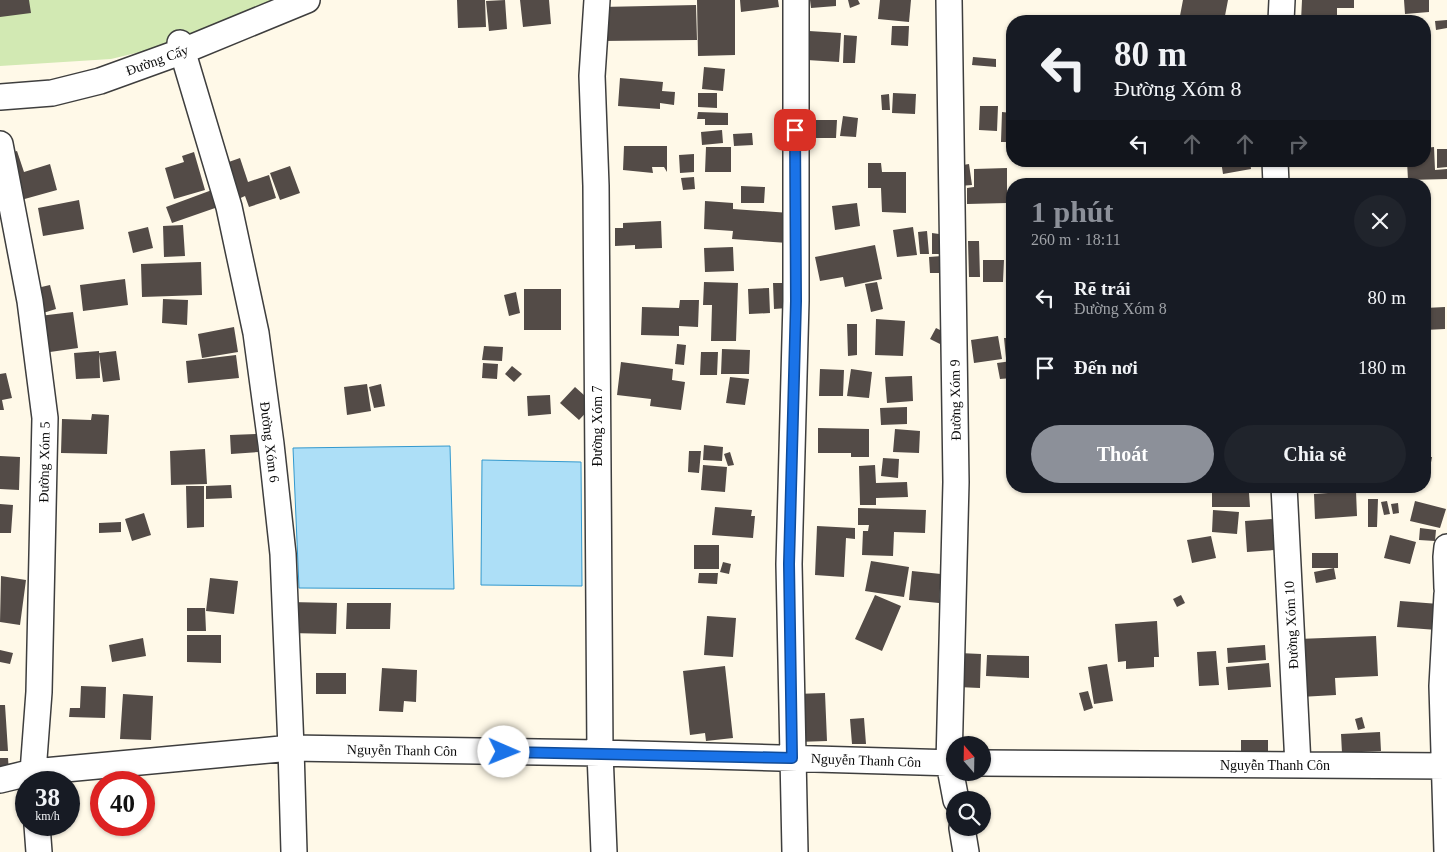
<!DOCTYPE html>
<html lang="vi">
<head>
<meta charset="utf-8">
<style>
  :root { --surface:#171b24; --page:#20242c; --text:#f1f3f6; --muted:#9ea1a6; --accent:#8c9099 }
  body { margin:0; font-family:Georgia,serif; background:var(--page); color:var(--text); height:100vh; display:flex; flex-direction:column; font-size:19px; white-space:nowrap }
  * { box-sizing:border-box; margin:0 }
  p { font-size:16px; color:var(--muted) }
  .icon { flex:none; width:28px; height:28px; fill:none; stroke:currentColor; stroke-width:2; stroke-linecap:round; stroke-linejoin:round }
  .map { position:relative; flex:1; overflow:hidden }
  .side { position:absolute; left:1006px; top:178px; width:425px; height:315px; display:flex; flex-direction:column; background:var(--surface); border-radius:20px; box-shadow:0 1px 4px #0004 }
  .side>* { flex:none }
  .guide { position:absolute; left:1006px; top:15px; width:425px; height:152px; border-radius:20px; box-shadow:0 1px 4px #0004; background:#171b24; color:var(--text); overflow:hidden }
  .needle { width:32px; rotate:340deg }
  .tools { position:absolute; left:946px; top:736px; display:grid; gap:10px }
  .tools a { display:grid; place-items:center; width:45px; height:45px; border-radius:50%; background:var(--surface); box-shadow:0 1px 4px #0004; font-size:25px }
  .speed { position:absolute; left:15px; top:771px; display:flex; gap:10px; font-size:25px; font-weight:700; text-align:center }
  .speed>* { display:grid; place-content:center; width:65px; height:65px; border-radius:50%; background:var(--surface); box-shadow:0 1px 4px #0004; line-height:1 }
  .speed small { font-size:12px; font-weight:400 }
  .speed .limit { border:8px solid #d22; background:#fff; color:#111 }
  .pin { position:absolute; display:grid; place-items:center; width:42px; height:42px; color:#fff; margin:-21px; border-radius:10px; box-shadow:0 2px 8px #0006 }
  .me { position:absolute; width:55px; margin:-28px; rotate:91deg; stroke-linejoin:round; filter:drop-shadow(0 0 4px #0008) }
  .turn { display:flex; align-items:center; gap:18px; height:105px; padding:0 25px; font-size:22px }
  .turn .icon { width:65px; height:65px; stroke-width:2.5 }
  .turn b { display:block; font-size:35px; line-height:42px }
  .lanes { display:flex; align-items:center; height:48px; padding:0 25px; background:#0003; justify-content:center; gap:25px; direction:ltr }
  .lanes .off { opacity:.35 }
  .round { display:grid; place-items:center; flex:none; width:52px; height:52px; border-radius:26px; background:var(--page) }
  .head { display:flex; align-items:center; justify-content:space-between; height:85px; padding:0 25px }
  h1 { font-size:30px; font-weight:700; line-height:38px; color:var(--accent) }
  .primary-button { display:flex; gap:10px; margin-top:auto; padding:10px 25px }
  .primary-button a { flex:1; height:58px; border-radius:30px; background:var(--accent); color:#fff; font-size:20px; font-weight:700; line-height:58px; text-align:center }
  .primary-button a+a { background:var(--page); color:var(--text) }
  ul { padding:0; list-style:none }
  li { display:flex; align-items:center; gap:15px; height:70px; padding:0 25px }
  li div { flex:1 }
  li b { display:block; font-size:19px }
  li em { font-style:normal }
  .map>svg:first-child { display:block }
  .green { fill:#d2e9b3 }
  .water { fill:#addff7; stroke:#3399ce }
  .building { fill:#534b47 }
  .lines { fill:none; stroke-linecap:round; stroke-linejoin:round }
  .minor-casing { stroke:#3e3e3e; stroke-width:28 }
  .minor { stroke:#fff; stroke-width:25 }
  .route-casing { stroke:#114b97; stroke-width:12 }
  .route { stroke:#1a73e8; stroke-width:9 }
  .labels { text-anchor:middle; stroke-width:5; stroke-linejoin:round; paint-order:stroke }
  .street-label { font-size:14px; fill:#0b0b0b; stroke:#fff }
</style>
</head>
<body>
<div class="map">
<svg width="1447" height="852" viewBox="0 0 1447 852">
  <rect width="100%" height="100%" fill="#fff9e8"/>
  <!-- green -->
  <path class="green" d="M0,0H305L240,28L111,59L0,66Z"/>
  <!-- water -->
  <path class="water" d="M450,446L454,589L299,588L293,448Z
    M482,460L581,462L582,586L481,585Z"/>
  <!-- building -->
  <path class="building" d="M0,0H29L31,13L0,17Z
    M457,0H485L486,27L458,28Z
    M505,0L507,29L489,31L486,1Z
    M520,0H549L551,24L523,27Z
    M697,0H735V55L698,56Z
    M740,0H778L779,7L741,12Z
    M810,0H836V6L811,8Z
    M848,0H858L860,4L850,8Z
    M880,0H911L909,22L878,19Z
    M1183,0H1228L1224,21H1179Z
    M1302,0H1354V8H1337V21H1301Z
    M1404,0H1429V12L1405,14Z
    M696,5L697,40L601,41V7Z
    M1447,20V28L1436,30L1435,21Z
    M892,26H909L908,46L891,45Z
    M809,31L841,33L839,62L807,60Z
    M844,35L857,36L855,63H843Z
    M973,57L996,59V67L972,65Z
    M704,67L725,69L723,91L702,89Z
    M620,78L663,82L662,91L675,92L674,105L660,103V109L618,106Z
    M698,93H717V108L698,107Z
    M893,93L916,94L915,114L892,113Z
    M889,94L890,110H882L881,95Z
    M980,106H998L997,131L979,130Z
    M698,112L728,113V125H705V119H697Z
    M1002,112L1012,113V142H1001Z
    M843,116L858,118L856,137L840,136Z
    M816,120H837L836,138H815Z
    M722,130L723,143L702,145L701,132Z
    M752,133L753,145L734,146L733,134Z
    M624,146H667V172L664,167H652L653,173L623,170Z
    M706,147H731V172H705Z
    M1434,147L1435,170L1447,169V179L1408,180L1407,161H1425V148Z
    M1437,149H1447V167L1437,168Z
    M17,151L24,172L50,164L57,190L21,200L7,154Z
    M194,152L205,190L174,199L165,168L184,162L182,156Z
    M694,154V172L680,173L679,155Z
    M240,158L248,182L269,175L276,198L249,207L245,196L236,200L223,164Z
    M1221,161H1250L1251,169L1223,174Z
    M868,163H881L882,172H906V213L882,212L881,188H868Z
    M969,164L972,185L959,186L957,166Z
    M290,166L300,193L280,200L270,173Z
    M1007,168V203L967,204V188L974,187V169Z
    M694,177L695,189L683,190L681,178Z
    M1183,178L1214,182V184H1182Z
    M741,186L765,187L764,203H741Z
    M212,190L218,207L172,223L166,207Z
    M79,200L84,229L43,236L38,208Z
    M705,201L733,203V209L790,213L788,243L732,239L733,231L704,229Z
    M857,203L860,226L835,230L832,206Z
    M661,221L662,248L635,249V245L615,246V228H623V223Z
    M183,225L185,256L164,257L163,226Z
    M148,227L153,248L133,253L128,232Z
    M913,227L917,255L897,257L893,230Z
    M927,231L929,254H920L918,232Z
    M932,233L939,234V254H932Z
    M968,241H979L980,277H969Z
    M875,245L882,279L845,287L843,277L820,281L815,257Z
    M733,247L734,271L705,272L704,248Z
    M942,256L943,273H930L929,257Z
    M983,260H1004L1003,282H983Z
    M201,262L202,295L142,297L141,264Z
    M125,279L128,305L83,311L80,285Z
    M704,282L738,283L736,341H711L712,305H703Z
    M877,282L883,309L871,312L865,284Z
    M773,283H786L787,308L774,309Z
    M50,285L56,309L43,313L37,288Z
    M769,288L770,313L749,314L748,289Z
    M524,289H561V330H524Z
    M516,292L520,313L509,316L504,295Z
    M163,299L188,300L187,325L162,323Z
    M680,300H699L698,327L679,326V336L641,335L642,307L679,308Z
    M1445,307V329L1425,330V308Z
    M73,312L78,348L43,353L39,316Z
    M876,319L905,321L903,356L875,355Z
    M847,324H857V355L848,356Z
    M234,327L238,352L202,358L198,334Z
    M936,328L952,336L946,347L930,339Z
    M998,336L1002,359L974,363L971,340Z
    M1004,338H1012V357L1006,358Z
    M677,344L686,345L684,365L675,364Z
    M484,346L503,347L502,361L482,360Z
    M722,349L750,350L749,374H721Z
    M99,351L100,378L76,379L74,353Z
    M116,351L120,380L103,382L99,353Z
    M701,352H718L717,375H700Z
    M236,355L239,378L188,383L186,361Z
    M1012,361V378L1000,379L997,363Z
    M621,362L673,369L672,380L685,382L681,410L650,406L651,399L617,395Z
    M483,363L498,364L497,379L482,378Z
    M512,366L522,374L514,382L505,374Z
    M820,369L844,370L843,396H819Z
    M851,369L872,372L869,398L847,396Z
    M6,373L12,398L2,400L4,410H0V374Z
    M912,376L913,401L887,403L885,377Z
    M730,377L749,379L745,405L726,403Z
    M367,384L371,411L347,415L344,387Z
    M381,384L385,406L374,408L369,387Z
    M575,387L594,404L579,420L560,403Z
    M550,395L551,414L528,416L527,396Z
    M907,407V424L881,425L880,408Z
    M92,414L109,415L107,454L61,453L62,419L91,420Z
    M818,428L869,429V457H851V453H818Z
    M895,429L920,431L919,453L893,452Z
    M257,434L258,452L231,454L230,435Z
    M704,445L723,447L722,461L703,460Z
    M205,449L207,484L171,485L170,451Z
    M689,451H701L699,473L688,472Z
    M730,452L734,465L728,466L724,454Z
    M0,456L20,457L19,490L0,489Z
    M1425,457H1432L1430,468H1425Z
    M883,458L899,459L898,478L881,476Z
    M703,465L727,467L725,492L701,490Z
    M875,465L876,483L907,482L908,497L876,498V505H860L859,466Z
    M231,485L232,498L206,499V486Z
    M186,486H204V527L187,528Z
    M1212,486H1269V493H1249L1250,507H1212Z
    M1356,491L1357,516L1315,519L1314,494Z
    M1368,499H1378L1377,527H1368Z
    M1387,501L1390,514L1384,515L1381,502Z
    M1415,501L1446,509L1440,528L1410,521Z
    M1398,503L1399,513L1393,514L1391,504Z
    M0,504L13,505L11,533H0Z
    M715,507L752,510L751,516H755L753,538L712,535Z
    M858,508L926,510L925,533L894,532L893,556L862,555L863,531H868L869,525H858Z
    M1213,510L1239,512L1237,534L1212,532Z
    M144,513L151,535L132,541L125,519Z
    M1273,519L1275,550L1247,552L1245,521Z
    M121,522V532L99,533V523Z
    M817,526L855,528V539L846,538L844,577L815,575Z
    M1420,528L1436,530L1435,541L1419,540Z
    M1390,535L1416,542L1410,564L1384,558Z
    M1211,536L1216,558L1192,563L1187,540Z
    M694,545H719V569H694Z
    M1312,553H1338V568H1312Z
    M871,561L909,567L904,597L865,591Z
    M723,562L731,564L729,574L720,572Z
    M1334,568L1336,579L1316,583L1314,572Z
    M912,571L941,574L939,603L909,600Z
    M699,573H718L717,584L698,583Z
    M1,576L26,580L20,625L0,622Z
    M210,578L238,581L234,614L206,611Z
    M875,595L901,606L882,651L855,639Z
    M1181,595L1185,603L1177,607L1173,599Z
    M1400,601L1439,604L1437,630L1397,627Z
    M290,602L337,603L336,634L289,633Z
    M347,603H391L390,629H346Z
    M187,608H205L206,631H187Z
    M707,616L736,618L733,657L704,655Z
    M1157,621L1159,657H1154V667L1126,669V661L1118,662L1115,624Z
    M187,635H221V663L187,662Z
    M1376,636L1378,676L1335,678L1336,695L1300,697L1298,639Z
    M143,638L146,656L112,662L109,645Z
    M1265,645L1266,660L1228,663L1227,648Z
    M0,650L13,653L10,664L0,662Z
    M1216,651L1219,685L1199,686L1197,652Z
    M959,653L981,654L980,688L958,687Z
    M987,655L1029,656V678L986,676Z
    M1269,663L1271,687L1228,690L1226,667Z
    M1107,664L1113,701L1094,704L1088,667Z
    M725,666L733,738L706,741L705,733L690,735L683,671Z
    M382,668L417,670L416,702L404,701L403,712L379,711Z
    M316,673H346V694H316Z
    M81,686L106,687L105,718L69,717L70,708H80Z
    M1088,691L1093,708L1084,711L1079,693Z
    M825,693L827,741L797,742L796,694Z
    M123,694L153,696L151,740L120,739Z
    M0,705H5L8,751H0Z
    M1362,717L1365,728L1358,730L1355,719Z
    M864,718L866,744H852L850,719Z
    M1380,732L1381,751L1342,753L1341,734Z
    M1241,740H1268V754H1241Z
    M0,758H8L9,772H0Z"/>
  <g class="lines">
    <defs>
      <path id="minor" d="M597,0L592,76L596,186L600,753L604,852
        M949,0L956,482L949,763L956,800
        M1281,21L1282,0
        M180,43L229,207L256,333L271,444L283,554L291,748L294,852
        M0,97L52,93L100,81L183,51L307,0
        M0,144L30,301L45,418L39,692L33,772L34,782
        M1275,161L1276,184
        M1284,486L1298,765
        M1447,547L1446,557L1447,588
        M982,763L1447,766
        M0,780L33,772L291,748L600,753L955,763
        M37,825L39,852
        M962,828L966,852
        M795,852L789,564L796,301V0
        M1447,852L1442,686L1447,594"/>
    </defs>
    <!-- minor casing -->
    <use href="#minor" class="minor-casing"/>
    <!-- minor -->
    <use href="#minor" class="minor"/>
  </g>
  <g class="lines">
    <defs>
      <path id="route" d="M504,752L792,758L789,564L796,301L795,130"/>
    </defs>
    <!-- route casing -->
    <use href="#route" class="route-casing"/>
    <!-- route -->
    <use href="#route" class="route"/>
  </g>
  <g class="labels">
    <!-- street labels -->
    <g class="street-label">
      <text transform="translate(157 60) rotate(-20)" y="5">Đường Cấy</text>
      <text transform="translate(955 400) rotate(-91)" y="5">Đường Xóm 9</text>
      <text transform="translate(597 426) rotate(-90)" y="5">Đường Xóm 7</text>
      <text transform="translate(270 442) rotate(83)" y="5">Đường Xóm 6</text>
      <text transform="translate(44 462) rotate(-89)" y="5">Đường Xóm 5</text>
      <text transform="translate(1291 625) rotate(-93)" y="5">Đường Xóm 10</text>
      <text transform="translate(402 750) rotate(1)" y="5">Nguyễn Thanh Côn</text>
      <text transform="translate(866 760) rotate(2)" y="5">Nguyễn Thanh Côn</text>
      <text x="1275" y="770">Nguyễn Thanh Côn</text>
    </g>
  </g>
</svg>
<div class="tools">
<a><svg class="needle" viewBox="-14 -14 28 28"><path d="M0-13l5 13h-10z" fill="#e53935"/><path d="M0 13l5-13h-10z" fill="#9ea1a6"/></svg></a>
<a><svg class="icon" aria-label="search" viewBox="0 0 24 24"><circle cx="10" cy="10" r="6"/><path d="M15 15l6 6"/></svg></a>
</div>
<div class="speed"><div>38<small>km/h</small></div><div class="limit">40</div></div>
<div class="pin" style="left:795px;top:130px;background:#d93025"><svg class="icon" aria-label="arrive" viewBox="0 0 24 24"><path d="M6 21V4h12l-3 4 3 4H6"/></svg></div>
<svg class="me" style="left:504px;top:752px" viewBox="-20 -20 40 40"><circle r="19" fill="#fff"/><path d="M0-13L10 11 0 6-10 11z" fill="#1a73e8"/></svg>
<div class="guide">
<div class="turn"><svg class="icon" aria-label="left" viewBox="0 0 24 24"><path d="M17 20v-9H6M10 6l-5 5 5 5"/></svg><div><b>80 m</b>Đường Xóm 8</div></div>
<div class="lanes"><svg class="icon" aria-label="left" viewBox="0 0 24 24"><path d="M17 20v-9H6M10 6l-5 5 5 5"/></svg><svg class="icon off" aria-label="ahead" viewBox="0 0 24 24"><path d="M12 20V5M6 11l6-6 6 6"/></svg><svg class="icon off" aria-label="ahead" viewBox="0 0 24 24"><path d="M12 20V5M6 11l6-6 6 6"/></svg><svg class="icon off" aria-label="right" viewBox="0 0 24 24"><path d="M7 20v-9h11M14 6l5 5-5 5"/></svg></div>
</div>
<section class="side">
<div class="head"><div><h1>1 phút</h1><p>260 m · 18:11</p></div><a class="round"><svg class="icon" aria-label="close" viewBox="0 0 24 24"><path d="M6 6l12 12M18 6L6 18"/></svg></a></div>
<ul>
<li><svg class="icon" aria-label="left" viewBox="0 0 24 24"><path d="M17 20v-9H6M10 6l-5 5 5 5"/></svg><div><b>Rẽ trái</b><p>Đường Xóm 8</p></div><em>80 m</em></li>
<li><svg class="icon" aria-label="arrive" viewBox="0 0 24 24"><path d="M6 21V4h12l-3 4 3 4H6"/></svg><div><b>Đến nơi</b></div><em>180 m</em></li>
</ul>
<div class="primary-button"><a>Thoát</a><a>Chia sẻ</a></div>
</section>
</div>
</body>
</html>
